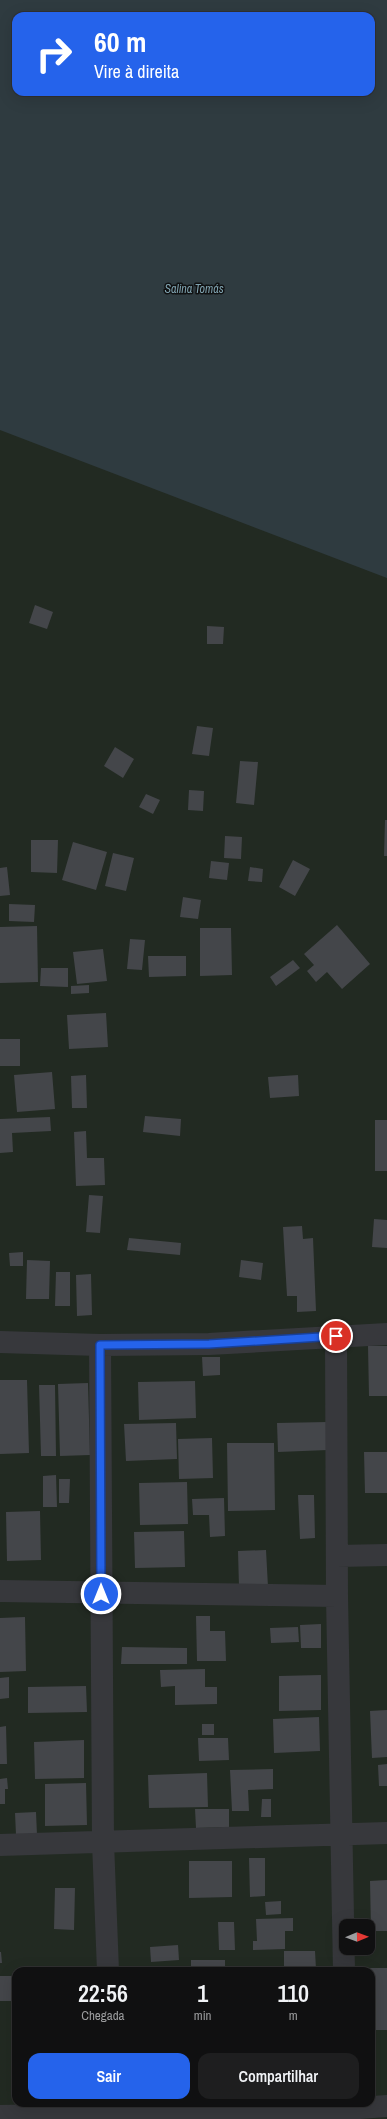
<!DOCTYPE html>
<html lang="pt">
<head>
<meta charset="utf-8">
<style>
  :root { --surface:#101011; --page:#1e1e1f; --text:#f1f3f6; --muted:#9c9d9f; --line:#303031; --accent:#2563eb }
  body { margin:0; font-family:"Archivo Narrow",sans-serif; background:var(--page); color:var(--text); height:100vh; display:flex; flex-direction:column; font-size:15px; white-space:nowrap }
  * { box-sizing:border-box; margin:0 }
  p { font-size:13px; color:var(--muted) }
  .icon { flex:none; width:22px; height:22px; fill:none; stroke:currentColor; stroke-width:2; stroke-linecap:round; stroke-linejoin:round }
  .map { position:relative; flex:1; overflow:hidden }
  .details { position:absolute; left:12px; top:1967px; width:363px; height:140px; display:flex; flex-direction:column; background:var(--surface); border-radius:12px; box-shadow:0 4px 16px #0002,0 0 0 1px var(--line) }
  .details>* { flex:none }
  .banner { position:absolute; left:12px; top:12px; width:363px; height:84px; border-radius:12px; box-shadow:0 4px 16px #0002,0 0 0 1px var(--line); background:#2563eb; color:#fff; overflow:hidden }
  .needle { width:26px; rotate:89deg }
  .fabs { position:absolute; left:339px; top:1919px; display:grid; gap:8px }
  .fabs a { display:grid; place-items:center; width:36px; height:36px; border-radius:8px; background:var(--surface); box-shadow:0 4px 16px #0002,0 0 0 1px var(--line); font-size:20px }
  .pin { position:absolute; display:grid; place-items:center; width:34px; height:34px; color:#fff; margin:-17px; border:2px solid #fff; border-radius:50%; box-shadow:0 1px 4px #0007 }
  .me { position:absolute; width:44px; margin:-22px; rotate:0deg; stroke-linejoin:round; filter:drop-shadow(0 0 3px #0008) }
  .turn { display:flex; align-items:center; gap:14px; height:84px; padding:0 16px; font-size:18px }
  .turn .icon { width:52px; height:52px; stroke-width:2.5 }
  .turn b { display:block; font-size:28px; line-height:34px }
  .eta { display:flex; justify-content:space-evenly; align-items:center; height:68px; text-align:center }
  .eta b { font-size:24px; font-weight:600; line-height:28px }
  .primary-button { display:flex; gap:8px; margin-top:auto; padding:8px 16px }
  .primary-button a { flex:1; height:46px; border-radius:12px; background:var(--accent); color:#fff; font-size:16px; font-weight:600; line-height:46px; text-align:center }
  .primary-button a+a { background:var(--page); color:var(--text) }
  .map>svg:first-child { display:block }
  .green { fill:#222a22; fill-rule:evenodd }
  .water { fill:#2f3b40; fill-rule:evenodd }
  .building { fill:#44464a }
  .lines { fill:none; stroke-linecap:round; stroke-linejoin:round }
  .minor { stroke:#37383c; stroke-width:22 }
  .route-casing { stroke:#184099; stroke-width:10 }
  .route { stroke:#2563eb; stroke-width:7 }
  .labels { text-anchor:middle; stroke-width:3; stroke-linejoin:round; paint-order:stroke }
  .water-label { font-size:12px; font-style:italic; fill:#80a3b0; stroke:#101112 }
</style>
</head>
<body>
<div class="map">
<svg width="387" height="2119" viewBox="0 0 387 2119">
  <rect width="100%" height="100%" fill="#151617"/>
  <!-- green -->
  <path class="green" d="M0,0H387V2119H0ZM16,16H371V92H16ZM346,1926H368V1948H346ZM16,1971H371V2103H16Z"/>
  <!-- water -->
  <path class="water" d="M0,0H387V578L0,430ZM16,16H371V92H16Z"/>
  <!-- building -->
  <path class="building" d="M35,605L53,612L47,629L29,623Z
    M207,626L224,627L223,644H207Z
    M197,726L213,728L209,756L192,754Z
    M115,747L134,759L123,778L104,766Z
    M240,761L258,762L254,805L236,803Z
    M189,790L204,791L203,811L188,810Z
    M146,794L160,800L153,814L139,807Z
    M385,820H387V856H384Z
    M225,836L242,837L241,859L224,858Z
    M31,840H58L57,873L31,872Z
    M73,842L107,852L96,890L62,880Z
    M113,853L134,858L126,891L105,886Z
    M293,860L310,869L295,896L279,887Z
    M211,861L229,863L227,880L209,878Z
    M7,867L10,895L0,896V868Z
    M250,867L263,869L262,882L248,881Z
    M183,897L201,900L198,919L180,917Z
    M9,904L35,905L34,922L9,921Z
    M337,925L370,964L342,989L327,972L316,982L307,971L314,965L304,954Z
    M37,926L38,982L0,983V927Z
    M200,928H231L232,975L200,976Z
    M130,939L145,940L142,970L127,969Z
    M103,949L107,981L77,984L73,952Z
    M148,956H186V976L149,977Z
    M293,960L300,968L276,986L270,977Z
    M41,968H68V987L40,986Z
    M89,985V993L71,994V986Z
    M106,1013L108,1047L69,1049L67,1015Z
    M0,1039H20V1066H0Z
    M52,1072L55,1109L17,1112L14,1075Z
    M86,1075L87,1108H72L71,1076Z
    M298,1075L299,1096L270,1098L268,1077Z
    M145,1116L181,1119L180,1136L143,1132Z
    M50,1117L51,1131L12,1133L13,1152L0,1153V1119Z
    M375,1120H387V1171H375Z
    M86,1131L87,1158H104L105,1185L76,1186L74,1132Z
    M89,1195L103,1196L100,1233L86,1232Z
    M374,1219L387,1220V1248L372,1247Z
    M302,1226L303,1239L313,1238L316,1311L297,1312V1296H287L283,1227Z
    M129,1238L181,1243L180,1255L127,1250Z
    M23,1252V1266H10L9,1253Z
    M27,1260L50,1261L49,1299H26Z
    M241,1260L263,1263L261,1280L239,1277Z
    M56,1272H70V1306H55Z
    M91,1274L92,1315L77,1316L76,1275Z
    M368,1346H387V1396H369Z
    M202,1357H220V1375L203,1376Z
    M0,1380H27L29,1453L0,1454Z
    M195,1381L196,1418L139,1420L138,1382Z
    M88,1383L90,1455L60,1456L58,1384Z
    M39,1385H55L56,1456H41Z
    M327,1422L328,1450L278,1452L277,1423Z
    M176,1423L177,1459L126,1461L124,1424Z
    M212,1438L213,1478L179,1479L178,1439Z
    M227,1443H274L275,1510L228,1511Z
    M364,1452H387V1493H365Z
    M56,1475L57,1507H43V1476Z
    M59,1479H70L69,1503H59Z
    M187,1482L188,1524L140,1525L139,1483Z
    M298,1495H314L315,1538L300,1539Z
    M224,1498L225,1536L210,1537L209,1515H193L192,1499Z
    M40,1511L41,1560L7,1561L6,1512Z
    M184,1531L185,1567L135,1568L134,1532Z
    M266,1550L268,1587H239L238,1551Z
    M196,1616H210V1631H225L226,1661H197Z
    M25,1617L26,1671L0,1672V1618Z
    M321,1624V1648H301L300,1625Z
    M298,1627L299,1642L271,1643L270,1628Z
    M122,1647L187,1648V1664H121Z
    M205,1669V1687H217V1704L175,1705V1686L161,1687L160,1670Z
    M321,1675V1710L279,1711V1676Z
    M9,1677V1698L0,1699V1678Z
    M86,1686L87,1712L28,1713V1687Z
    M387,1710V1757L372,1758L370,1711Z
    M319,1717L320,1751L274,1753L273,1719Z
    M202,1724H214V1735H202Z
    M6,1726L7,1764H0V1727Z
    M198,1738H228L229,1760L199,1761Z
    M84,1740V1778L35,1779L34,1742Z
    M387,1764V1786H379L378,1765Z
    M273,1769V1789L248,1790L249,1811H232L230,1770Z
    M207,1773L208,1807L149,1808L148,1775Z
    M7,1778L8,1789H5V1804H0V1779Z
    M86,1783L87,1825L45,1826V1784Z
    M262,1799H271V1817H261Z
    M195,1809H229V1827L196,1828Z
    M36,1812L37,1835H16L15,1813Z
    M249,1858H265V1896L250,1897Z
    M189,1861H232V1897L189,1898Z
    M387,1880V1931H371L370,1881Z
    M55,1888H75L74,1930L54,1929Z
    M281,1901V1914L266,1915L265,1902Z
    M293,1918V1931H285V1949L253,1950V1941H257L256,1919Z
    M218,1922H234L235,1950H219Z
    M178,1945L179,1960L151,1962L150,1947Z
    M284,1951H315L316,1969H284Z
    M0,1952H1L2,1963H0Z
    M191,1960H225V1971H191Z
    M93,1966H104V1971H93Z
    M370,1968H387V2030H372Z
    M0,1976H16V2001H0Z"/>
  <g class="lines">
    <!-- minor -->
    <path class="minor" d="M336,1336L337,1596L344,1971
      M0,1342L100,1345L209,1344L387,1334
      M100,1345L103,1842L108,1971
      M337,1556L387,1555
      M0,1591L337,1596
      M0,1845L387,1833
      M0,2116L346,2109L387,2106"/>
  </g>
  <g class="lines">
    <defs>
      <path id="route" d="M101,1594L100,1345L209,1344L336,1336"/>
    </defs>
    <!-- route casing -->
    <use href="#route" class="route-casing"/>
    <!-- route -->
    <use href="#route" class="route"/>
  </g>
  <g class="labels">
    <!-- water labels -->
    <g class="water-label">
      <text x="194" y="293">Salina Tomás</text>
    </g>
  </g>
</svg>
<div class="fabs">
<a><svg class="needle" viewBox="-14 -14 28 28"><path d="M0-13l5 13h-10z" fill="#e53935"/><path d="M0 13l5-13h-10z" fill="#9c9d9f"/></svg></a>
</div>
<div class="pin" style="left:336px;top:1336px;background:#d93025"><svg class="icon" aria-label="arrive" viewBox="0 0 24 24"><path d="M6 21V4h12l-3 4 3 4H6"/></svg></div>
<svg class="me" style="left:101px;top:1594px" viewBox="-20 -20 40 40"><circle r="17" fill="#2563eb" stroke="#fff" stroke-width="3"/><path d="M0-11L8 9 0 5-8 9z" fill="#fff"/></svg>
<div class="banner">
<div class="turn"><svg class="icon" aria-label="right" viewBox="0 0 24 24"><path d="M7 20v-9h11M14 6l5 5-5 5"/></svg><div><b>60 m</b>Vire à direita</div></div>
</div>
<section class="details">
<div class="eta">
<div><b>22:56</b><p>Chegada</p></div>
<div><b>1</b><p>min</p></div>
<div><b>110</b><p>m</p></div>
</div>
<div class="primary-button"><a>Sair</a><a>Compartilhar</a></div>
</section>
</div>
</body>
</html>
